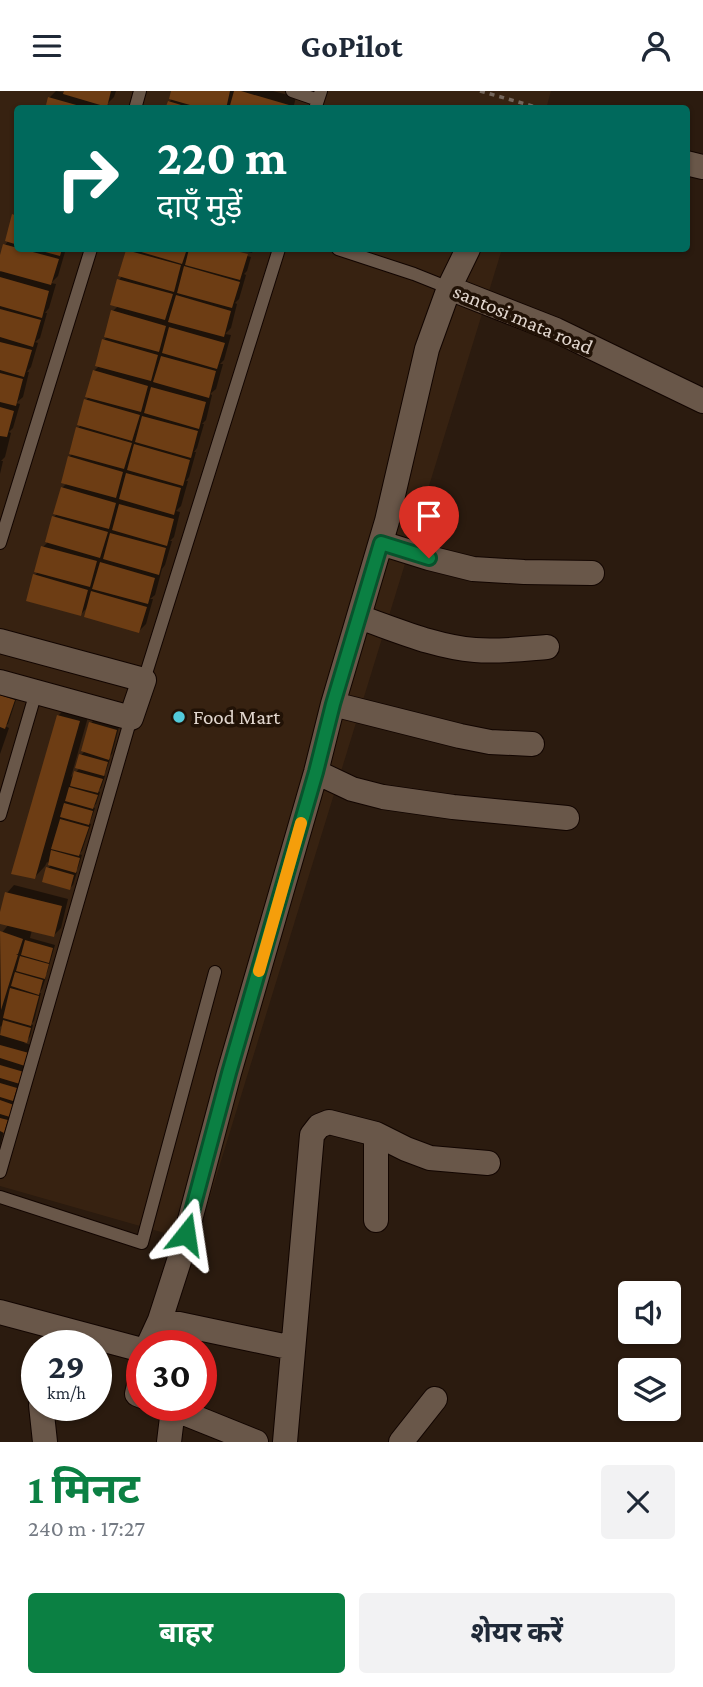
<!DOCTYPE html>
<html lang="hi">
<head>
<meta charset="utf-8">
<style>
  :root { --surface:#fff; --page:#f2f2f3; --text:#1f2937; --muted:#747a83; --accent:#0b8043 }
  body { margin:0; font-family:"Crimson Pro","Noto Sans Devanagari",serif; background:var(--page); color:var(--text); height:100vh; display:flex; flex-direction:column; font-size:26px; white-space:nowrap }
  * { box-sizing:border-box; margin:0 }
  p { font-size:23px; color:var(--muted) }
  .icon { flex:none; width:38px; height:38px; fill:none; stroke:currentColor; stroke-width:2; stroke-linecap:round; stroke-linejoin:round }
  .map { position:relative; height:1351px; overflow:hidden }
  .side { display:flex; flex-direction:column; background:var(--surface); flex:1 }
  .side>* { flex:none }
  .banner { position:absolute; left:14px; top:14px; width:676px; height:147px; border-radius:7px; box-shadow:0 2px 5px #0004; background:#00695c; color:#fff; overflow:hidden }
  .controls { position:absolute; left:618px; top:1190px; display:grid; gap:14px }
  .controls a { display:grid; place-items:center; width:63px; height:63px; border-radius:7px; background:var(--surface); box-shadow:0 2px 5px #0004; font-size:35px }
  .speed { position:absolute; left:21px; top:1239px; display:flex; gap:14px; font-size:35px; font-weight:700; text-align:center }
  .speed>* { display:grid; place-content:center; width:91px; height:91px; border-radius:50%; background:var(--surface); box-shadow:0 2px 5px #0004; line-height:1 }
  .speed small { font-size:18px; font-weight:400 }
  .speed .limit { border:10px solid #d22; background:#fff; color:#111 }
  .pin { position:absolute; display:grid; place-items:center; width:60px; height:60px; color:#fff; margin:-72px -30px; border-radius:50% 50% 50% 0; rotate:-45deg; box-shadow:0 0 7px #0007 }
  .pin .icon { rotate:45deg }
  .me { position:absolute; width:77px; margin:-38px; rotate:15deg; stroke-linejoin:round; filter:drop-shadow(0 0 5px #0008) }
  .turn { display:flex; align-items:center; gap:24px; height:147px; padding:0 28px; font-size:32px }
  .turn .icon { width:91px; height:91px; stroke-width:2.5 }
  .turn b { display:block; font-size:49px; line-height:60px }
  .round { display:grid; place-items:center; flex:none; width:74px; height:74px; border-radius:7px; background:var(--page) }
  .summary { display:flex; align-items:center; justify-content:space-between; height:119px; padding:0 28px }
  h1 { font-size:42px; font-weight:700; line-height:52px; color:var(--accent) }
  .cta { display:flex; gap:14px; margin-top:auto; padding:14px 28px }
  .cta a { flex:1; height:80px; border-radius:7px; background:var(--accent); color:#fff; font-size:28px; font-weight:700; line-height:80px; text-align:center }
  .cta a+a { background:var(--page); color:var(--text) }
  header { display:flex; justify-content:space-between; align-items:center; height:91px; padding:0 28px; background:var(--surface); font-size:32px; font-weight:700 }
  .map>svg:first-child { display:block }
  .built { fill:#372211 }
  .shadow { fill:#0007 }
  .building { fill:#6d3d14 }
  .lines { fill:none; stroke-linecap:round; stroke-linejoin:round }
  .service-casing { stroke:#120500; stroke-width:14 }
  .minor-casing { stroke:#120500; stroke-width:26 }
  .path { stroke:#75675d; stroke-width:3.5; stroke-dasharray:5 5; stroke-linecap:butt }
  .service { stroke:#695749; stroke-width:12 }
  .minor { stroke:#695749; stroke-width:24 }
  .route-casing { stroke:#07532c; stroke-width:18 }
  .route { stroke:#0b8043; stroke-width:12 }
  .slow { stroke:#f59e0b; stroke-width:12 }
  .poi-dot { fill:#53cbdb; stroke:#211206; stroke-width:2.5 }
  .labels { text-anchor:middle; stroke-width:7; stroke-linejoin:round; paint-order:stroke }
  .street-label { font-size:21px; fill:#e1d6ce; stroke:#211206 }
  .poi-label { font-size:21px; fill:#e1d6ce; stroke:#211206; text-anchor:start }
</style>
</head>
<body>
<header><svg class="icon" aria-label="menu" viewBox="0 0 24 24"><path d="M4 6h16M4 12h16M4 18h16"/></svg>GoPilot<svg class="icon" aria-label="person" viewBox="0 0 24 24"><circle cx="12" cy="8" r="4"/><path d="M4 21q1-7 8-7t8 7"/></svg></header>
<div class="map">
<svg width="703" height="1351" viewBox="0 0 703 1351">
  <rect width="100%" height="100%" fill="#2b1b0f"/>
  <!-- built -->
  <path class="built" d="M0,0H551L546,18H18V158H502L196,1151L0,1095Z"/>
  <!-- shadow -->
  <path class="shadow" d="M56,0L65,2L66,0H116L114,6L107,13L109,14L108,18H46L49,7Z
    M173,0H273L296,6L293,18H167L169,11L173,7Z
    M18,113V158H65L62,160L65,161L58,185L51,192L56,193L49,217L45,222H47L40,247L35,251L38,252L31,276L27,281H29L23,306L16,312L20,313L13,337L9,341L11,342L5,366L1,370H3L0,383V181L2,179L0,178V171L5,154L9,149L13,124L17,121L15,120Z
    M129,158H222L251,166L247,180L244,183L246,184L239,208L235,212L237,213L231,237L225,243L231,244L224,269L220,273H223L216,298L210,303L212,304L206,329L202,333H204L197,357L194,361H196L189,386L186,390H188L181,415L176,420L180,421L174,446L170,450H172L165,474L162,478L155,504L150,508H153L146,533L139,540L89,515L81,523L35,484L39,480L43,456L47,452L54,426L58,422L62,397L67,392L69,366L73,362L78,337L81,334L86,309L90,305L94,280L100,274L104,249L108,245L113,220L119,214V189L123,184L127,159Z
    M235,158H254L252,162Z
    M0,600L17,606L8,633L5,635L9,637L0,663Z
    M69,613L90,619L71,686L80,677L77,676L81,664L85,660L91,632L94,629L119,636L112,663L108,667L110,668L106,680L102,684L105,685L101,697L98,700L100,701L96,713L93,716L95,717L91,729L88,732L91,733L82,760L79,763L82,764L78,777L75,780L77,781L73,794L70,797L48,777L52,773L49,772L47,771L45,775L34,787L58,625Z
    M14,794L68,808L61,837L54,844L32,839L30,847L55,854L47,882L44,885L46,886L42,898L39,902H41L34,930L31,933L33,934L30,946L24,952L35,955L11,1032L4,1039L0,1056V944L3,933L0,936V844L9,833L0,831V829L7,802Z"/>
  <!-- building -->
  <path class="building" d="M64,0H111L107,16L63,3Z
    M171,0H230L226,18H204L169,8Z
    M234,0H241L289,14L288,18H229Z
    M48,6L87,17V18H45Z
    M168,10L191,17V18H165Z
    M12,123L18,125V154L5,150Z
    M3,153L59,168L51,194L0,180V164Z
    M34,158H62L60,165Z
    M131,158H187L182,173Z
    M189,158H228L248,163L240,189L185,174Z
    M126,159L181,174L174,201L118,185Z
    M184,175L240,191L232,217L177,202Z
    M0,186L49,200L42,227L0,215Z
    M117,188L173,203L165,229L110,214Z
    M176,204L231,220L224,246L168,231Z
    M0,218L41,229L33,256L0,246Z
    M111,219L166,235L159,261L104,246Z
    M169,236L225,252L217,278L162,262Z
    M102,248L158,264L151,290L95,275Z
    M0,251L32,259L24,286L0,279Z
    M161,265L216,280L209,307L153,291Z
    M93,279L148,295L141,321L85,306Z
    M0,282L23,288L16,315L0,311Z
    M151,296L206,311L199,338L144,322Z
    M84,308L140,324L132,350L77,334Z
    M0,316L14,320L7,346L0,345Z
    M142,325L198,340L191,367L135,351Z
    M76,336L132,352L124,378L69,363Z
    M134,353L190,369L183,395L127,379Z
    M68,365L123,381L116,407L61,392Z
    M126,382L181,397L174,424L119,408Z
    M61,396L116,412L109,438L53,423Z
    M119,413L174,428L167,455L112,439Z
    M52,425L108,441L100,467L45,451Z
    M110,442L166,457L159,484L103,468Z
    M41,455L97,470L90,496L34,481Z
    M100,471L155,487L148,513L92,498Z
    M33,483L88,499L81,525L26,510Z
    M91,500L147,516L139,542L84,526Z
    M0,604L15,609L5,638L0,636Z
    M57,624L80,630L35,788L11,783Z
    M89,631L117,639L109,669L81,660Z
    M79,663L108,671L104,685L75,677Z
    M74,680L103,688L98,702L70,695Z
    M69,696L98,704L93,718L65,710Z
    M64,712L93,720L89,734L60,726Z
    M60,728L89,736L79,765L51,758Z
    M51,759L80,767L76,782L48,774Z
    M46,776L74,784L70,799L42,791Z
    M5,801L62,815L54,846L0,833V821Z
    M0,840L23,848L18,863H16L18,864L1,919Z
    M25,849L53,857L49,872L21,864Z
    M20,865L49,873L45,888L16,880Z
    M15,881L43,889L39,904L11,895Z
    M10,897L39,905L31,935L3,927Z
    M3,929L31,937L27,952L0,944Z
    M0,954L29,962L25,975L0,967Z
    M0,974L24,981L20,993L0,987Z
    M0,992L17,997L13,1010L0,1006Z
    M0,1009L14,1014L10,1026L0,1023Z
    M0,1027L8,1029L4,1042L0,1040Z"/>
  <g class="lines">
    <defs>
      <path id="service" d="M292,0L318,9
        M135,18L140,0
        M315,18L321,0
        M338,158L414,183L449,197
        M0,452L91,158
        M144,589L279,158
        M0,724L36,601
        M0,1081L131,627
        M0,1106L142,1152L215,881"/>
      <path id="minor" d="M686,72L703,76
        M449,197L556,239L703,310
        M381,452L429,467L473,478L524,481L592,482
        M359,526C397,539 435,556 475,559C499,561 523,558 547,556
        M0,550L144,589L131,627L0,591
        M333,613L460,645L490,651L532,653
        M316,681L352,698L383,706L453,716L567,727
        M376,1129V1043
        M0,1221L142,1259
        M160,1229L179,1170L229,982L316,681L333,613L387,430L427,258L449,197L468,158
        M148,1255L160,1229L293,1257
        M142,1281L137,1303L142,1305
        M41,1314L45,1351
        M164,1314L256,1351
        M169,1351L173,1318
        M285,1351L312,1044L319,1035L329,1031L376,1043L406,1058L430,1067L488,1072
        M401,1351L435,1308"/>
    </defs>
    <!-- service casing -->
    <use href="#service" class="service-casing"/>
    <!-- minor casing -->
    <use href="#minor" class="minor-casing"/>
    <!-- path -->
    <path class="path" d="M480,0L543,18"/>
    <!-- service -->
    <use href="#service" class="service"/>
    <!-- minor -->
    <use href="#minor" class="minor"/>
  </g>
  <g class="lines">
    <defs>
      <path id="route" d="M186,1143L229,982L316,681L333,613L381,452L429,467"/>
    </defs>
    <!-- route casing -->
    <use href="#route" class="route-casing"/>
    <!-- route -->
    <use href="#route" class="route"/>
    <!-- slow -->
    <path class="slow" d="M259,880L301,732"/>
  </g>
  <!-- markers -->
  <circle class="poi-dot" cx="179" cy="626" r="7"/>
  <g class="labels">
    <!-- street labels -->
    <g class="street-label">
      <text transform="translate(523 228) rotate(23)" y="7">santosi mata road</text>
    </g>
    <!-- poi labels -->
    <g class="poi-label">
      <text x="193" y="633">Food Mart</text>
    </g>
  </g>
</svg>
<div class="controls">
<a><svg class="icon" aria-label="sound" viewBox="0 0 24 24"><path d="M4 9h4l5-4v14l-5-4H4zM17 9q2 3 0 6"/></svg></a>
<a><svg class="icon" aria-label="layers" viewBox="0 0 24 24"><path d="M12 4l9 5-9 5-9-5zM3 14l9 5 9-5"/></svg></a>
</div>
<div class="speed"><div>29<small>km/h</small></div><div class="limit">30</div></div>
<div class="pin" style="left:429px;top:467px;background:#d93025"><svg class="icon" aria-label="arrive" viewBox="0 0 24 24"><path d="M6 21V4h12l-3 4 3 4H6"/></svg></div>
<svg class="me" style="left:186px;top:1143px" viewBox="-20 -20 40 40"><path d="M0-17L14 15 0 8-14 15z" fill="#0b8043" stroke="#fff" stroke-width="4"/></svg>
<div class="banner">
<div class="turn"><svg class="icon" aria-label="right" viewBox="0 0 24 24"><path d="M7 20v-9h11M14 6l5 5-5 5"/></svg><div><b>220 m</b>दाएँ मुड़ें</div></div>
</div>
</div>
<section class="side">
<div class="summary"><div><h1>1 मिनट</h1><p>240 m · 17:27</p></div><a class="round"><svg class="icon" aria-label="close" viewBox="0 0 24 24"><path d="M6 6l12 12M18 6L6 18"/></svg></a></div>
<div class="cta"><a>बाहर</a><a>शेयर करें</a></div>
</section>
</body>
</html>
